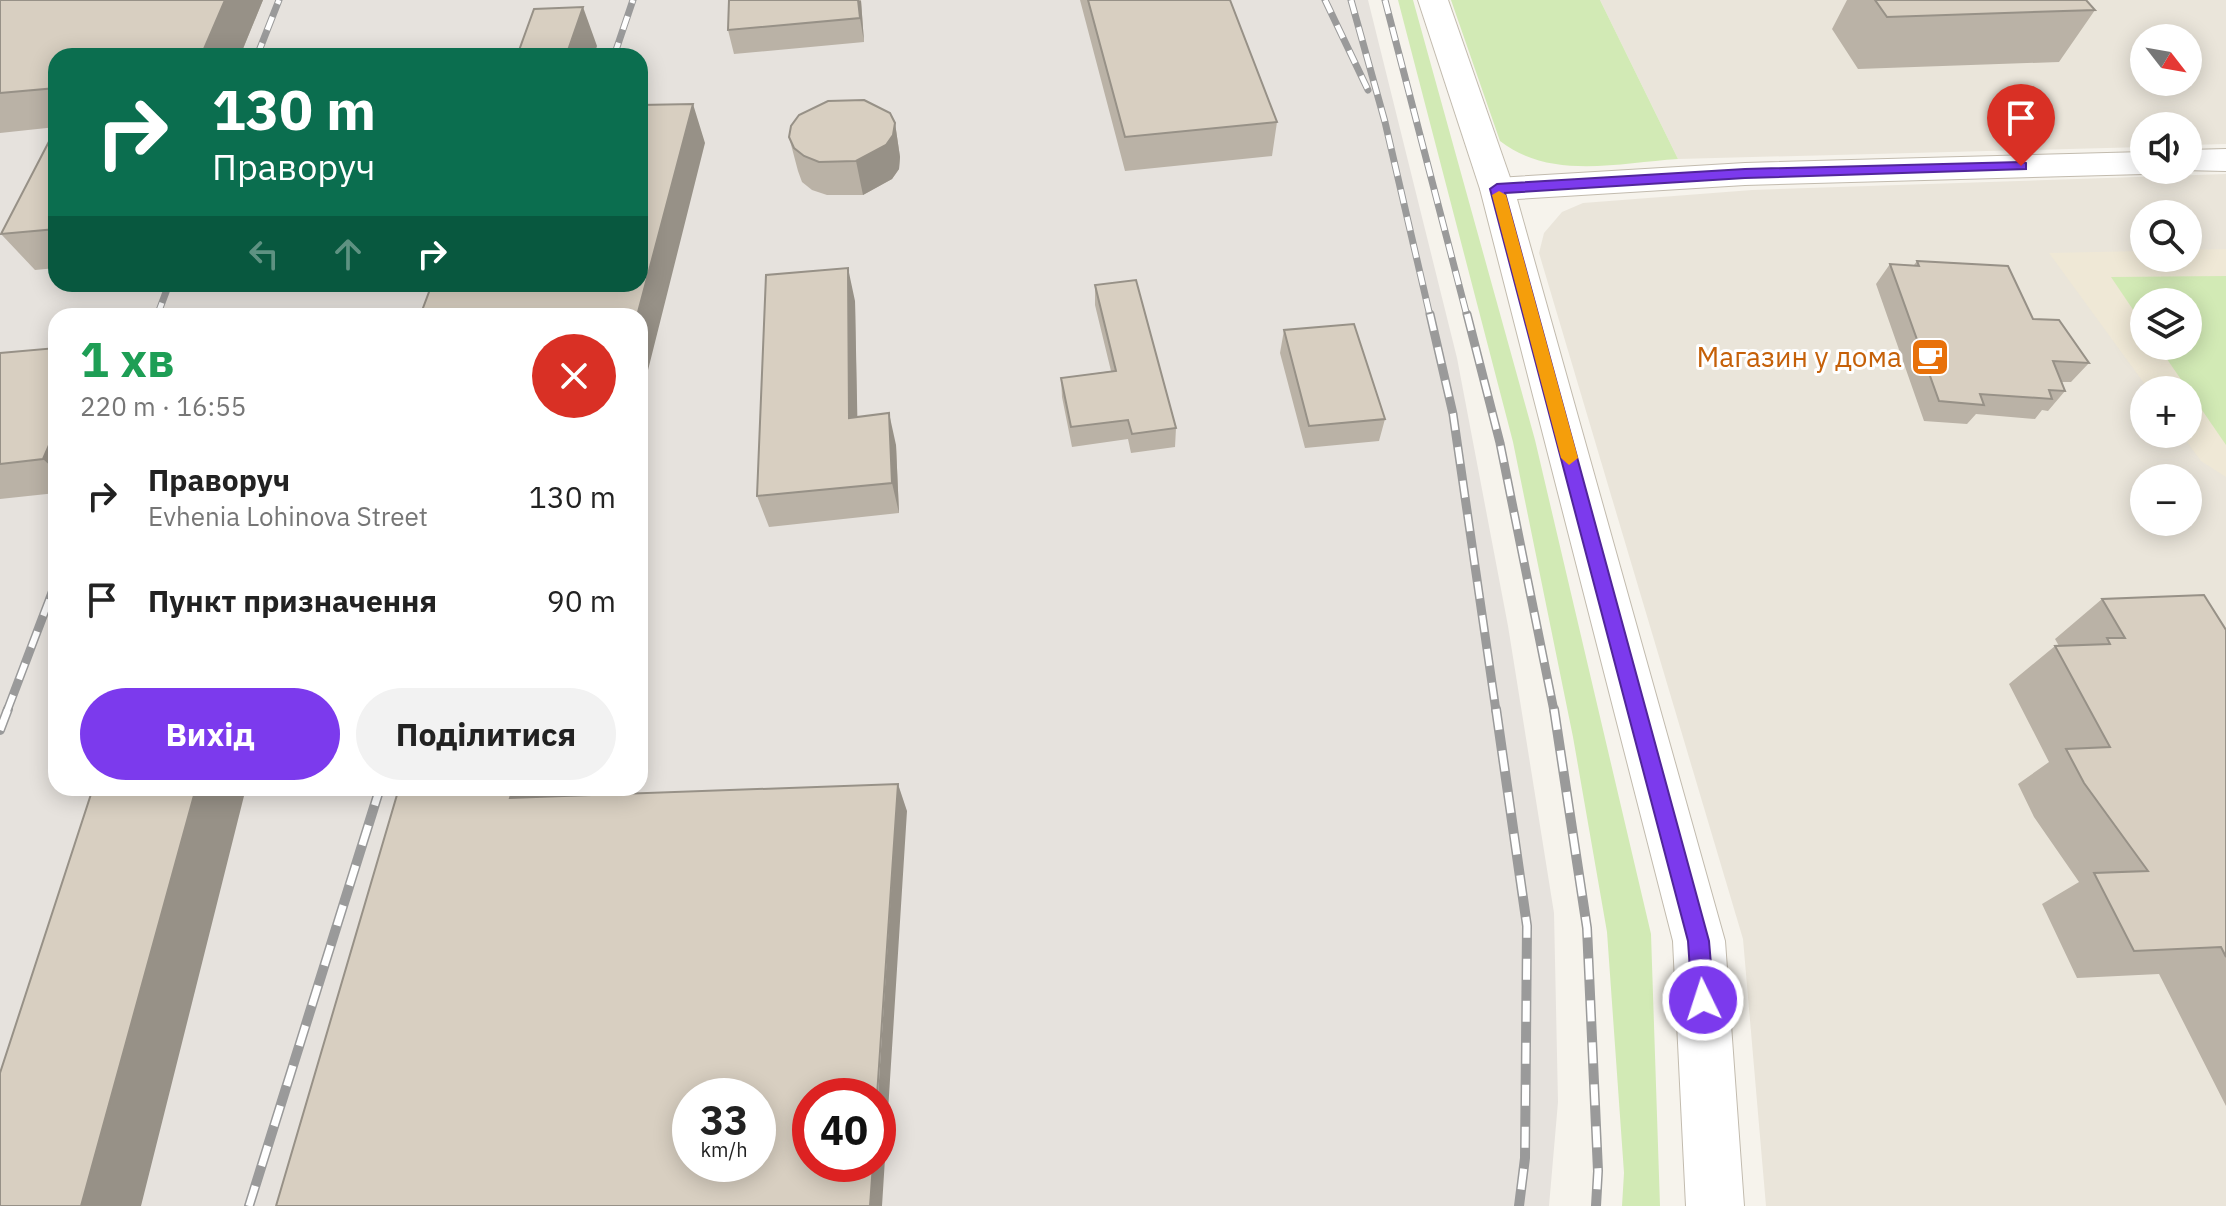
<!DOCTYPE html>
<html lang="uk">
<head>
<meta charset="utf-8">
<style>
  :root { --surface:#fff; --page:#f2f2f2; --text:#222; --muted:#767676; --accent:#7c3aed }
  body { margin:0; font-family:"IBM Plex Sans",sans-serif; background:var(--page); color:var(--text); height:100vh; display:flex; flex-direction:column; font-size:30px; white-space:nowrap }
  * { box-sizing:border-box; margin:0 }
  p { font-size:26px; color:var(--muted) }
  .icon { flex:none; width:44px; height:44px; fill:none; stroke:currentColor; stroke-width:2; stroke-linecap:round; stroke-linejoin:round }
  .map { position:relative; flex:1; overflow:hidden }
  .panel { position:absolute; left:48px; top:308px; width:600px; height:488px; display:flex; flex-direction:column; background:var(--surface); border-radius:24px; box-shadow:0 4px 20px #0003 }
  .panel>* { flex:none }
  .guide { position:absolute; left:48px; top:48px; width:600px; height:244px; border-radius:24px; box-shadow:0 4px 20px #0003; background:#0b6e4f; color:#fff; overflow:hidden }
  .needle { width:52px; rotate:121deg }
  .tools { position:absolute; left:2130px; top:24px; display:grid; gap:16px }
  .tools a { display:grid; place-items:center; width:72px; height:72px; border-radius:50%; background:var(--surface); box-shadow:0 4px 20px #0003; font-size:40px }
  .speed { position:absolute; left:672px; top:1078px; display:flex; gap:16px; font-size:40px; font-weight:700; text-align:center }
  .speed>* { display:grid; place-content:center; width:104px; height:104px; border-radius:50%; background:var(--surface); box-shadow:0 4px 20px #0003; line-height:1 }
  .speed small { font-size:20px; font-weight:400 }
  .speed .limit { border:12px solid #d22; background:#fff; color:#111 }
  .pin { position:absolute; display:grid; place-items:center; width:68px; height:68px; color:#fff; margin:-82px -34px; border-radius:50% 50% 50% 0; rotate:-45deg; box-shadow:0 0 8px #0007 }
  .pin .icon { rotate:45deg }
  .me { position:absolute; width:88px; margin:-44px; rotate:356deg; stroke-linejoin:round; filter:drop-shadow(0 0 6px #0008) }
  .turn { display:flex; align-items:center; gap:28px; height:168px; padding:0 32px; font-size:36px }
  .turn .icon { width:104px; height:104px; stroke-width:2.5 }
  .turn b { display:block; font-size:56px; line-height:68px }
  .lanes { display:flex; align-items:center; height:76px; padding:0 32px; background:#0003; justify-content:center; gap:40px; direction:ltr }
  .lanes .off { opacity:.35 }
  .round { display:grid; place-items:center; flex:none; width:84px; height:84px; border-radius:42px; background:var(--page) }
  .head { display:flex; align-items:center; justify-content:space-between; height:136px; padding:0 32px }
  h1 { font-size:48px; font-weight:700; line-height:60px; color:#1e9e55 }
  .primary-button { display:flex; gap:16px; margin-top:auto; padding:16px 32px }
  .primary-button a { flex:1; height:92px; border-radius:48px; background:var(--accent); color:#fff; font-size:32px; font-weight:700; line-height:92px; text-align:center }
  .primary-button a+a { background:var(--page); color:var(--text) }
  ul { padding:0; list-style:none }
  li { display:flex; align-items:center; gap:24px; height:104px; padding:0 32px }
  li div { flex:1 }
  li b { display:block; font-size:30px }
  li em { font-style:normal }
  .map>svg:first-child { display:block }
  .residential { fill:#eae5da; fill-rule:evenodd }
  .industrial { fill:#e6e2dd; fill-rule:evenodd }
  .education { fill:#efe8d6; fill-rule:evenodd }
  .green { fill:#d2eab5 }
  .lines { fill:none; stroke-linecap:round; stroke-linejoin:round }
  .minor-casing { stroke:#c2bbae; stroke-width:2 }
  .tertiary-casing { stroke:#c2bbae; stroke-width:2 }
  .minor { fill:#fff; fill-rule:evenodd }
  .tertiary { fill:#fff; fill-rule:evenodd }
  .rail-far2-casing { stroke:#9a9a9a; stroke-width:7 }
  .rail-far1-casing { stroke:#9a9a9a; stroke-width:9 }
  .rail-casing { stroke:#9a9a9a; stroke-width:10 }
  .rail-far2 { stroke:#fff; stroke-width:5; stroke-dasharray:14; stroke-linecap:butt }
  .rail-far1 { stroke:#fff; stroke-width:6; stroke-dasharray:17; stroke-linecap:butt }
  .rail { stroke:#fff; stroke-width:7; stroke-dasharray:21; stroke-linecap:butt }
  .wall { fill:#bab2a6 }
  .shaded-wall { fill:#979187 }
  .building { fill:#d8cfc1; stroke:#979187; stroke-width:2; fill-rule:evenodd }
  .route { fill:#7c3aed; stroke:#51269a; stroke-width:2 }
  .slow { fill:#f59e0b }
  .labels { text-anchor:middle; stroke-width:6; stroke-linejoin:round; paint-order:stroke }
  .food-label { font-size:28px; fill:#c56008; stroke:#fff; text-anchor:end }
</style>
</head>
<body>
<div class="map">
<svg width="2226" height="1206" viewBox="0 0 2226 1206">
  <rect width="100%" height="100%" fill="#f6f3ec"/>
  <!-- residential -->
  <path class="residential" d="M1600,0H2226V144L2188,145V126H2144V147L1678,159ZM2144,38H2188V82H2144Z
    M2226,174V1206H1766L1743,939L1539,253L1544,233L1562,212L1583,203L1752,190ZM2144,214H2188V258H2144ZM2144,302H2188V346H2144ZM2144,390H2188V434H2144ZM2144,478H2188V522H2144Z"/>
  <!-- industrial -->
  <path class="industrial" d="M0,0H1368L1457,358L1508,626L1554,913L1558,1102L1549,1206H0ZM56,56H640V284H56ZM56,316H640V788H56ZM690,1096H758V1164H690ZM810,1096H878V1164H810Z"/>
  <!-- education -->
  <path class="education" d="M2226,249V477L2201,461L2181,434H2188V390H2149L2049,253L2144,251V258H2188V250ZM2144,302H2188V346H2144Z"/>
  <!-- green -->
  <path class="green" d="M1398,0H1413L1535,440L1651,934L1660,1206H1622L1624,1173L1607,932L1573,737L1513,442Z
    M1451,0H1600L1678,159C1618,163 1550,180 1500,141Z
    M2226,276V445L2158,346H2188V302H2144V326L2111,277Z"/>
  <g class="lines">
    <defs>
      <path id="minor" d="M1418,0H1448L1514,189L1509,197L1497,200L1485,197L1480,189Z"/>
      <path id="tertiary" d="M2226,149V171L2182,170H2188V150Z
        M2144,152V170H2156L2144,174L1745,185L1517,199L1725,941L1744,1206H1686L1673,941L1480,189L1485,181L1497,178L1745,163Z"/>
    </defs>
    <!-- minor casing -->
    <use href="#minor" class="minor-casing"/>
    <!-- tertiary casing -->
    <use href="#tertiary" class="tertiary-casing"/>
    <!-- minor -->
    <use href="#minor" class="minor"/>
    <!-- tertiary -->
    <use href="#tertiary" class="tertiary"/>
    <defs>
      <path id="rail-far2" d="M1325,0L1368,90
        M1351,0L1385,122L1430,316
        M1385,0L1467,316
        M257,56L279,0
        M614,56L633,0
        M157,316L169,284"/>
      <path id="rail-far1" d="M1430,314L1453,414L1496,711
        M1467,314L1500,443L1554,711
        M7,711L56,582"/>
      <path id="rail" d="M1496,709L1527,926L1525,1158L1519,1206
        M1554,709L1587,928L1598,1171L1596,1206
        M0,730L8,709
        M249,1206L380,788"/>
    </defs>
    <!-- rail-far2 casing -->
    <use href="#rail-far2" class="rail-far2-casing"/>
    <!-- rail-far1 casing -->
    <use href="#rail-far1" class="rail-far1-casing"/>
    <!-- rail casing -->
    <use href="#rail" class="rail-casing"/>
    <!-- rail-far2 -->
    <use href="#rail-far2" class="rail-far2"/>
    <!-- rail-far1 -->
    <use href="#rail-far1" class="rail-far1"/>
    <!-- rail -->
    <use href="#rail" class="rail"/>
  </g>
  <!-- wall -->
  <path class="wall" d="M0,0H263L240,56H56V127L0,133Z
    M861,0L864,42L734,54L728,30Z
    M1080,0H1230L1277,122L1272,156L1125,171Z
    M1847,0H2086L2095,10L2059,62L1858,69L1832,29Z
    M895,123L900,157L899,169L892,179L863,195H827L812,190L802,182L798,171L789,137Z
    M56,128V268L35,270L1,234Z
    M1917,261L2033,319L2089,363L2071,382H2062L2065,391L2048,411L2042,410L2035,419L1976,414L1967,424L1924,421L1876,284L1890,264L1914,265Z
    M1095,285L1176,428L1175,447L1131,453L1128,439L1072,447L1062,397L1061,378L1111,371L1095,305Z
    M855,301L857,417L896,445L899,513L769,527L757,496Z
    M1284,330L1385,419L1379,441L1305,448L1280,353Z
    M56,348V493L0,499V353Z
    M2102,599L2226,630V1106L2159,974L2077,978L2042,904L2079,882L2034,817L2018,784L2049,762L2009,684L2055,646H2059L2055,639Z"/>
  <!-- shaded-wall -->
  <path class="shaded-wall" d="M225,0H263L240,56H201Z
    M858,0L861,1L864,42L860,18Z
    M583,7L597,46L594,56H566Z
    M693,104L705,143L640,402V316H637Z
    M895,123L900,157L899,169L892,179L863,195L856,161Z
    M848,268L855,301L858,449L849,418Z
    M889,413L896,445L899,513L892,483Z
    M56,429V471L43,459Z
    M898,784L907,811L882,1206H870L873,1164H878V1096Z
    M196,788H246L141,1206H81Z
    M513,788H543L534,824L510,798Z"/>
  <!-- building -->
  <path class="building" d="M0,0H225L201,56H56V88L0,93Z
    M729,0H858L860,18L728,30Z
    M1088,0H1230L1277,122L1125,137Z
    M1875,0H2086L2095,10L1887,17Z
    M583,7L566,56H517L534,9Z
    M864,100L890,113L895,123L893,135L886,145L856,161L819,162L804,156L794,148L789,137L791,126L799,115L828,101Z
    M693,104L637,316H420L432,284H640V105Z
    M56,128V229L1,234Z
    M1917,261L2008,266L2033,319L2059,320L2089,363L2053,361L2065,391L2049,390L2052,399L1980,394L1984,405L1939,401L1890,264L1919,266Z
    M848,268L849,418L889,413L892,483L757,496L766,275Z
    M1136,280L1176,428L1132,434L1128,420L1071,427L1061,378L1116,371L1095,285Z
    M1354,324L1385,419L1309,426L1284,330Z
    M56,348V429L43,459L0,464V353Z
    M2204,595L2226,630V957L2221,947L2134,951L2094,873L2148,871L2084,783L2066,749L2110,747L2055,646L2110,644L2107,638H2125L2102,599Z
    M898,784L877,1096H810V1164H873L870,1206H276L399,788H513L510,798ZM690,1096H758V1164H690Z
    M93,788H196L81,1206H0V1073Z"/>
  <!-- route -->
  <path class="route" d="M2021,162L2026,163V169L1745,178L1505,193L1709,941L1714,1000L1711,1007L1703,1011L1695,1007L1692,1000L1688,941L1490,189L1497,184L1745,169Z"/>
  <!-- slow -->
  <path class="slow" d="M1499,191L1506,195L1578,458L1569,465L1561,458L1492,195Z"/>
  <!-- icons -->
  <defs>
    <symbol id="cafe-square" viewBox="-11 -11 22 22"><rect x="-9" y="-9" width="18" height="18" rx="4" fill="#e8710a" stroke="#fff"/><path d="M-5.5-4.5H6V0H3Q3 3.5 0 3.5H-2.5Q-5.5 3.5-5.5 0ZM3-3.2v2h1.7v-2ZM-6 4.5H4V6H-6Z" fill="#fff"/></symbol>
  </defs>
  <g fill-rule="evenodd">
    <use href="#cafe-square" x="1908" y="335" width="44" height="44"/>
  </g>
  <g class="labels">
    <!-- food labels -->
    <g class="food-label">
      <text x="1902" y="367">Магазин у дома</text>
    </g>
  </g>
</svg>
<div class="tools">
<a><svg class="needle" viewBox="-14 -14 28 28"><path d="M0-13l5 13h-10z" fill="#e53935"/><path d="M0 13l5-13h-10z" fill="#767676"/></svg></a>
<a><svg class="icon" aria-label="sound" viewBox="0 0 24 24"><path d="M4 9h4l5-4v14l-5-4H4zM17 9q2 3 0 6"/></svg></a>
<a><svg class="icon" aria-label="search" viewBox="0 0 24 24"><circle cx="10" cy="10" r="6"/><path d="M15 15l6 6"/></svg></a>
<a><svg class="icon" aria-label="layers" viewBox="0 0 24 24"><path d="M12 4l9 5-9 5-9-5zM3 14l9 5 9-5"/></svg></a>
<a>+</a>
<a>−</a>
</div>
<div class="speed"><div>33<small>km/h</small></div><div class="limit">40</div></div>
<div class="pin" style="left:2021px;top:166px;background:#d93025"><svg class="icon" aria-label="arrive" viewBox="0 0 24 24"><path d="M6 21V4h12l-3 4 3 4H6"/></svg></div>
<svg class="me" style="left:1703px;top:1000px" viewBox="-20 -20 40 40"><circle r="17" fill="#7c3aed" stroke="#fff" stroke-width="3"/><path d="M0-11L8 9 0 5-8 9z" fill="#fff"/></svg>
<div class="guide">
<div class="turn"><svg class="icon" aria-label="right" viewBox="0 0 24 24"><path d="M7 20v-9h11M14 6l5 5-5 5"/></svg><div><b>130 m</b>Праворуч</div></div>
<div class="lanes"><svg class="icon off" aria-label="left" viewBox="0 0 24 24"><path d="M17 20v-9H6M10 6l-5 5 5 5"/></svg><svg class="icon off" aria-label="ahead" viewBox="0 0 24 24"><path d="M12 20V5M6 11l6-6 6 6"/></svg><svg class="icon" aria-label="right" viewBox="0 0 24 24"><path d="M7 20v-9h11M14 6l5 5-5 5"/></svg></div>
</div>
<section class="panel">
<div class="head"><div><h1>1 хв</h1><p>220 m · 16:55</p></div><a class="round" style="background:#d93025;color:#fff"><svg class="icon" aria-label="close" viewBox="0 0 24 24"><path d="M6 6l12 12M18 6L6 18"/></svg></a></div>
<ul>
<li><svg class="icon" aria-label="right" viewBox="0 0 24 24"><path d="M7 20v-9h11M14 6l5 5-5 5"/></svg><div><b>Праворуч</b><p>Evhenia Lohinova Street</p></div><em>130 m</em></li>
<li><svg class="icon" aria-label="arrive" viewBox="0 0 24 24"><path d="M6 21V4h12l-3 4 3 4H6"/></svg><div><b>Пункт призначення</b></div><em>90 m</em></li>
</ul>
<div class="primary-button"><a>Вихід</a><a>Поділитися</a></div>
</section>
</div>
</body>
</html>
